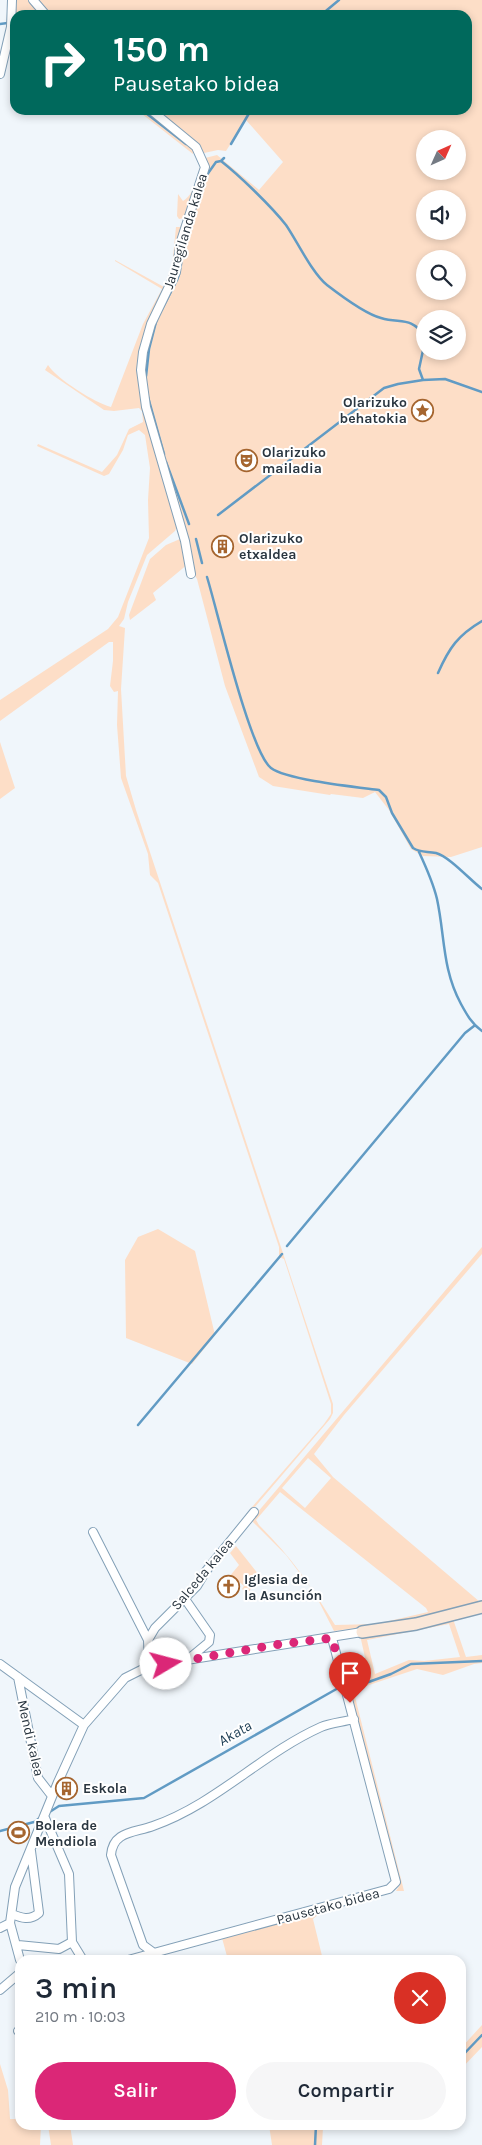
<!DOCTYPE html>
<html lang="es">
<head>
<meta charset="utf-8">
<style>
  :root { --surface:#fff; --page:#f6f6f7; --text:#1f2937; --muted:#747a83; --accent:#db2777 }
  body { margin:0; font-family:Karla,sans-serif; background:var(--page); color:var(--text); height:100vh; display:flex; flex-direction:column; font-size:19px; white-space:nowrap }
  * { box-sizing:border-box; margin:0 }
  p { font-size:16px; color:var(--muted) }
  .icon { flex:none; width:28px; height:28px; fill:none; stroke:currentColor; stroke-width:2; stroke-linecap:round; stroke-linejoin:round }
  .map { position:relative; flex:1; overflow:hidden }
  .panel { position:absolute; left:15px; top:1955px; width:451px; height:175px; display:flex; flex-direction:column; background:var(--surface); border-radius:15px; box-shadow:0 2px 8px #0003 }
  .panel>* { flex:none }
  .guide { position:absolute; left:10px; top:10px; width:462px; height:105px; border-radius:15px; box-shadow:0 2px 8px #0003; background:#00695c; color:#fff; overflow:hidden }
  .needle { width:32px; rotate:45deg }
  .buttons { position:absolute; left:416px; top:130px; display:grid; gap:10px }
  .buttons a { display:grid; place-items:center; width:50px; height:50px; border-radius:50%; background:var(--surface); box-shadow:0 2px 8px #0003; font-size:25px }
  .pin { position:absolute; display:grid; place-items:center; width:42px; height:42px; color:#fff; margin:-51px -21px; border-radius:50% 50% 50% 0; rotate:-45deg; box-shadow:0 0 5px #0007 }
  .pin .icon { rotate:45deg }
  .me { position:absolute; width:55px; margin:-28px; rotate:82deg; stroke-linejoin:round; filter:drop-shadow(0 0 4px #0008) }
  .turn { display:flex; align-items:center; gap:18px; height:105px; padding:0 20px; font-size:22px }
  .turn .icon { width:65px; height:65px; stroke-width:2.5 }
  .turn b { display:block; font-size:35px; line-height:42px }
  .round { display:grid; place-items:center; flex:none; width:52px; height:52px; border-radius:26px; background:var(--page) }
  .head { display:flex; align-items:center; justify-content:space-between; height:85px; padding:0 20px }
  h1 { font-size:30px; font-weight:600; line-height:38px }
  .button { display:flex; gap:10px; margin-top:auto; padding:10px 20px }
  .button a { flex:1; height:58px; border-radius:30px; background:var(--accent); color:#fff; font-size:20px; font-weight:600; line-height:58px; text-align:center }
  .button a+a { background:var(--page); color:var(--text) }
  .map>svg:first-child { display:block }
  .green { fill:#fddec7; fill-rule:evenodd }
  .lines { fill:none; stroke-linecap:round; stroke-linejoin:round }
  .stream { stroke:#619bc4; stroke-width:2.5 }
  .street-casing { stroke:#83a0b7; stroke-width:10 }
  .secondary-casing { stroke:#83a0b7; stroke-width:14 }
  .street { stroke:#fff; stroke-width:8 }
  .secondary { stroke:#fae7d8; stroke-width:11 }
  .route { stroke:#db2777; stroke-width:9; stroke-dasharray:0 16.2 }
  .labels { text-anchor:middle; stroke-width:4; stroke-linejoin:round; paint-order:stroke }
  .street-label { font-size:14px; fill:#2a3640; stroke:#fff }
  .poi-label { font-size:14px; font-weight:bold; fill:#2a3640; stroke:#fff; text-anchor:start }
  .water-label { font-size:15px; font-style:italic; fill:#1b3c53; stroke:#fff }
</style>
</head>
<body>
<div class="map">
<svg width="482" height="2145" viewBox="0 0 482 2145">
  <rect width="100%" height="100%" fill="#f0f6fb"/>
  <!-- green -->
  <path class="green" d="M14,0H31L43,15H15Z
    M37,0H482V847L451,857L423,856L411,849L389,810L375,792L363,798L331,794L330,795L273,786L259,777L225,686L197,579L188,564L153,593L156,600L130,620L129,615L150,559L166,545L180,539L177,526L175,531L147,555L128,602L124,619L119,626L125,628L121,689L126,776L136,810L333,1404V1413L330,1419L248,1515L246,1514L324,1424L331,1414V1404L284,1259L279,1257V1247L158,883L150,875L148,854L121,778L117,725L118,691L114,692L110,686L113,661V642H109L0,721V700L108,629L118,617L149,538L148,500L150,468L145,435L139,430L128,435L123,450L109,474L104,476L37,446L38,444L102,472L117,455L129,429L143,422L142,411L139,408L114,411L104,410L45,370L48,365C57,379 95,403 111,407L143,324L162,289L115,261V260L164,287L172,267L176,227H180L184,218L179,219L177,216L178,194L183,201C198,192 195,171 205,158L217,155L259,190L283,162L246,120L226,151L218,150L204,153L155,110H468V15H49ZM425,139H458V171H425ZM425,199H458V231H425ZM425,259H458V291H425ZM425,319H458V351H425Z
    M137,110C156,110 180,138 194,150L193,154Z
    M0,742L15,788L0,799Z
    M158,1229L195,1251L215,1335L192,1364L126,1338L125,1260L138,1237Z
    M482,1247V1254L344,1415L314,1454L333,1477L480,1602L482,1601V1605L434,1617L334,1631L314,1592L286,1555L251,1520ZM308,1458L331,1478L305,1508L282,1488ZM280,1492L426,1608L428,1612L376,1624L335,1625C311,1586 292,1558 259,1525L256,1520Z
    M236,1546L259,1575L246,1597V1592L242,1589L244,1586L237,1580L235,1582L229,1577L239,1565L230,1553Z
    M453,1619L466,1657L482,1655V1663L474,1664L443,1675L417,1669L363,1687L354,1693L403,1887L404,1891H396L400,1885L347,1676L368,1671L360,1635ZM449,1624L460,1657L424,1661L409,1660L375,1674L367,1640Z
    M321,1912L313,1919L323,1960H228L222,1938Z
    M482,2025V2047L461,2069V2048Z
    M0,2064L8,2090L10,2119H20V2125H41L40,2145H0Z
    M48,2125H70L73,2145H51Z
    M269,2125H325L323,2127L322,2145H272Z"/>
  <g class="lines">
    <!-- stream -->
    <path class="stream" d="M321,15L339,0
      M0,24L15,22
      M142,110L186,144
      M231,144L251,110
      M224,158L221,161C240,176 271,206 286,225C297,241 312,273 327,285C340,295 365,314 381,318C401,324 410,316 425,336
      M204,179L216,162L221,161
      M182,258L187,234
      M162,309L177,280L179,274
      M146,376L149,349L157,318
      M423,380L445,379L482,392
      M148,397L164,454
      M166,462L189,524
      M218,515L384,388L398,384L423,380L419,369L425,341
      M196,539L202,563
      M207,577C217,609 250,752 271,768C287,780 356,787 379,790L386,797L392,813L413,848C421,853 427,851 436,853C450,857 470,880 482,889
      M438,673C449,648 458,635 482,621
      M419,852C426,867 433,882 437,899C445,936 442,969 461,1004C467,1015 472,1024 482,1031
      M287,1246L465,1033L474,1026
      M138,1425L282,1254
      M48,1813L59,1806L144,1798L340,1687L363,1684L391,1674L411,1664L482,1661
      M0,1831L34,1822L41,1817
      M461,2057L482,2035
      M315,2145L316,2125"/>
    <defs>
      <path id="street" d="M33,0L46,15
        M0,74L11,27L12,0
        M151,110L196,147L205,167L181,241L176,272L151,324L143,352L141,370L146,407L185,541L191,574
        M93,1532L148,1640
        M185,1599L210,1635L209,1642L186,1661
        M0,1664L84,1725
        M149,1666L148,1640L155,1628L197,1586L206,1571L254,1512
        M18,1677L38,1778L52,1796
        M45,1818L69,1874L72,1942L83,1960
        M12,1914C21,1918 30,1921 39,1913L31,1851
        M0,1928L10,1923
        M18,1945L59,1949L72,1942
        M154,1953L143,1945L111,1855C113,1831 134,1833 153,1826C216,1804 261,1754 321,1727C330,1723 343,1722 354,1719
        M20,1960L10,1923L15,1887L58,1782L84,1725L125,1678L149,1666L362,1632
        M128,1960L389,1889L396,1882L332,1638
        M0,1990L20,1973
        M18,2031L20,2030"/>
      <path id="secondary" d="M362,1632L416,1624L482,1607"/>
    </defs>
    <!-- street casing -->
    <use href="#street" class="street-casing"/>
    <!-- secondary casing -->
    <use href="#secondary" class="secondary-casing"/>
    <!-- street -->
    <use href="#street" class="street"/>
    <!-- secondary -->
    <use href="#secondary" class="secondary"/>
  </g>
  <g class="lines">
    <!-- route -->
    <path class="route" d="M166,1664L274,1645L332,1638L350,1703"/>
  </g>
  <!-- icons -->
  <defs>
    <symbol id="sight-ring" viewBox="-11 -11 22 22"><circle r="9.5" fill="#fff" stroke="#a5652f" stroke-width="1.5"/><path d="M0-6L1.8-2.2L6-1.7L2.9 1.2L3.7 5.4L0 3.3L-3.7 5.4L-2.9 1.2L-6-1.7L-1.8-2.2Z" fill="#a5652f"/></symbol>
    <symbol id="theatre-ring" viewBox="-11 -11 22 22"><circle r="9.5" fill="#fff" stroke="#a5652f" stroke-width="1.5"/><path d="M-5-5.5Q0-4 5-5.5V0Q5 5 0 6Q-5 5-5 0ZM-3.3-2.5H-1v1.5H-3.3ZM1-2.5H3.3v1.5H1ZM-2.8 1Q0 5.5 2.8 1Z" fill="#a5652f"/></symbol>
    <symbol id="building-ring" viewBox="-11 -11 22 22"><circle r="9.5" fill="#fff" stroke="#a5652f" stroke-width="1.5"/><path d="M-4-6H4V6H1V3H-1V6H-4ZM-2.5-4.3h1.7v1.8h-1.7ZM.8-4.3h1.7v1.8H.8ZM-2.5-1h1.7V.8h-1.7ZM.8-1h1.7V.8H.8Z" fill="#a5652f"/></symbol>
    <symbol id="church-ring" viewBox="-11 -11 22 22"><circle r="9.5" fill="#fff" stroke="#a5652f" stroke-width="1.5"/><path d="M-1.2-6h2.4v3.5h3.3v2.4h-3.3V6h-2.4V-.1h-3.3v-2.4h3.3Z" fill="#a5652f"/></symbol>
    <symbol id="stadium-ring" viewBox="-11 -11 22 22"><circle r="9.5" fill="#fff" stroke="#a5652f" stroke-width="1.5"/><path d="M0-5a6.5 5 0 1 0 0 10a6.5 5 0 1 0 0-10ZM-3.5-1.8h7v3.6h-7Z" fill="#a5652f"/></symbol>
  </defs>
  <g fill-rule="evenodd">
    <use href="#sight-ring" x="410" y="398" width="25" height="25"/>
    <use href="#theatre-ring" x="234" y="448" width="25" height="25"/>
    <use href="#building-ring" x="210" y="534" width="25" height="25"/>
    <use href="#church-ring" x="216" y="1574" width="25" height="25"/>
    <use href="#building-ring" x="54" y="1776" width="25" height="25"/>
    <use href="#stadium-ring" x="6" y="1820" width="25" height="25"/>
  </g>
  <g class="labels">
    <!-- street labels -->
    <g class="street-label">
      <text transform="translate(185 231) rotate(-73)" y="5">Jauregilanda kalea</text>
      <text transform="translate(202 1574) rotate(-50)" y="5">Salceda kalea</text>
      <text transform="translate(31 1738) rotate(77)" y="5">Mendi kalea</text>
      <text transform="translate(328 1906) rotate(-15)" y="5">Pausetako bidea</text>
    </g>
    <!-- poi labels -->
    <g class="poi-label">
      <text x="407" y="407" text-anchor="end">Olarizuko<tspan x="407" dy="16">behatokia</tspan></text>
      <text x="262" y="457">Olarizuko<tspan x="262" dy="16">mailadia</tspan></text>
      <text x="239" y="543">Olarizuko<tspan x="239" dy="16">etxaldea</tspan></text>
      <text x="244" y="1584">Iglesia de<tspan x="244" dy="16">la Asunción</tspan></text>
      <text x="83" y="1793">Eskola</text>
      <text x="35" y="1830">Bolera de<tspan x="35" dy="16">Mendiola</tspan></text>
    </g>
    <!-- water labels -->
    <g class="water-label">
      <text transform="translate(235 1733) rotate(-30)" y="5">Akata</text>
    </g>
  </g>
</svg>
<div class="buttons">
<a><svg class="needle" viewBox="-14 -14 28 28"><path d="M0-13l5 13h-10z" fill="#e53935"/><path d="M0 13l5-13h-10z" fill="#747a83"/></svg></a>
<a><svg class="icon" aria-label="sound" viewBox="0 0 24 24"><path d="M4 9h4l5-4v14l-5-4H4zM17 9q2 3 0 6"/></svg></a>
<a><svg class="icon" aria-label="search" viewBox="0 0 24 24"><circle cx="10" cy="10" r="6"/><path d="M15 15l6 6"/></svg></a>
<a><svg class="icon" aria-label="layers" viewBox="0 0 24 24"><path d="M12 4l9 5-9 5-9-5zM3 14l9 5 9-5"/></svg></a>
</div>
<div class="pin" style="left:350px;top:1703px;background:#d93025"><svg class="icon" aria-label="arrive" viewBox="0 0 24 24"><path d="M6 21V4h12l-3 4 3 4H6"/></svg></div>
<svg class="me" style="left:166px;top:1664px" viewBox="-20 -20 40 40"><circle r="19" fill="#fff"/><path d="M0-13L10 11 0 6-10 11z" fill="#db2777"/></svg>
<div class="guide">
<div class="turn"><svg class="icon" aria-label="right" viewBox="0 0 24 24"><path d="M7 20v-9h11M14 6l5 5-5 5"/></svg><div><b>150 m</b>Pausetako bidea</div></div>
</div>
<section class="panel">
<div class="head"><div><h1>3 min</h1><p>210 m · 10:03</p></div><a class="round" style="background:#d93025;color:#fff"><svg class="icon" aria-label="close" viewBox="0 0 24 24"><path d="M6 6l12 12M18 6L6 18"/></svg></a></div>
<div class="button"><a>Salir</a><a>Compartir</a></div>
</section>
</div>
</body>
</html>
